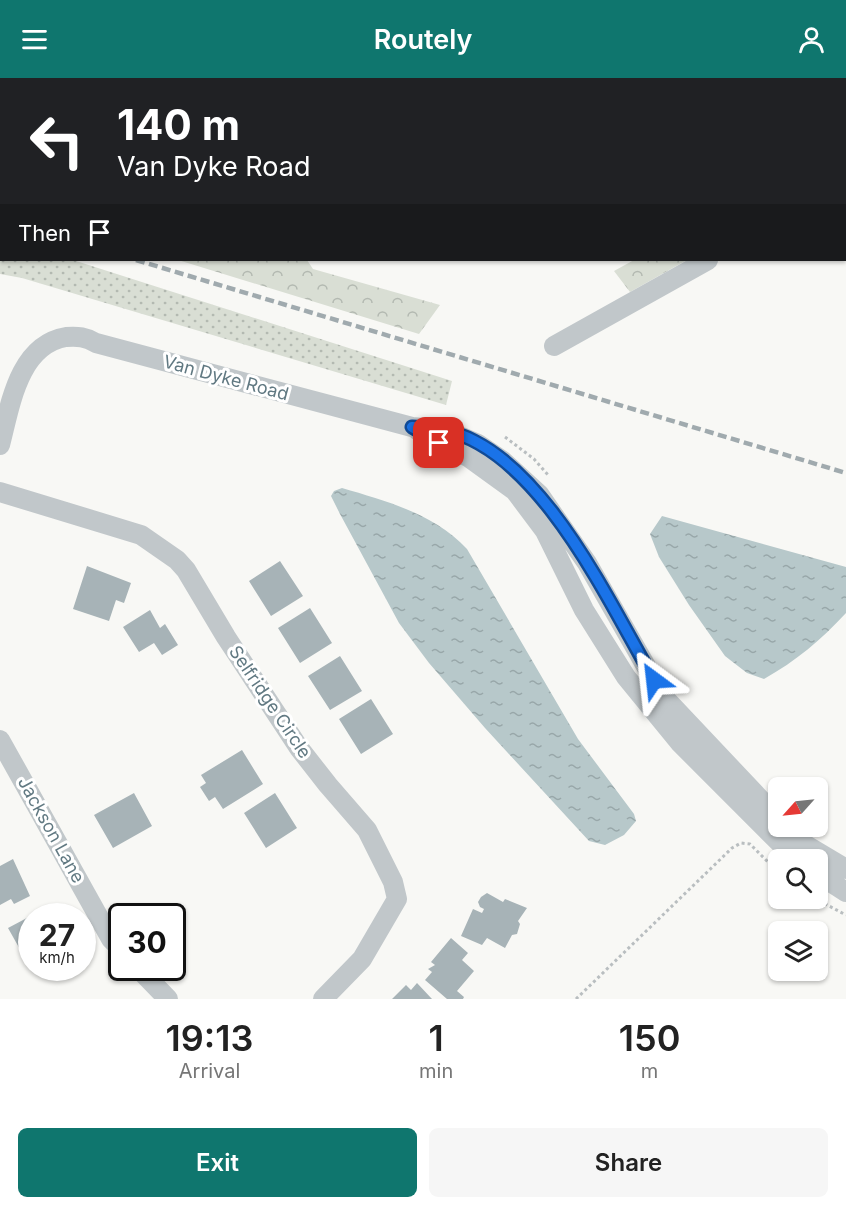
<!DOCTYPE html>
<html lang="en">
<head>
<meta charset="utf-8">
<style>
  :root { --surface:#fff; --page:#f6f6f6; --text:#222; --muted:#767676; --accent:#0f766e }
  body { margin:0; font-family:Inter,sans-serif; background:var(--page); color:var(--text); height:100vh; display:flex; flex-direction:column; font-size:22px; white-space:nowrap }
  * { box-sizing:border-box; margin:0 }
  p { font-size:20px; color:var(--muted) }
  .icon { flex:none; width:33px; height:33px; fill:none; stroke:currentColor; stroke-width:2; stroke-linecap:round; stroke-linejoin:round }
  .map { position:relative; height:921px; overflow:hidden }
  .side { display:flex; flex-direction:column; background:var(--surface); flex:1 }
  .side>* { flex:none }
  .hud { position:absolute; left:0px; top:0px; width:846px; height:183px; box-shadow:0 2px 4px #0004; background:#202124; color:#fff; overflow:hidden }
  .needle { width:39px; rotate:243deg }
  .controls { position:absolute; left:768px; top:699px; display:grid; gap:12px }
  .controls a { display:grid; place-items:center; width:60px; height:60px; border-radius:9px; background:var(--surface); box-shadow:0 2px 4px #0004; font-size:30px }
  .speed { position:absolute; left:18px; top:825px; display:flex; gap:12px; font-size:30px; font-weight:700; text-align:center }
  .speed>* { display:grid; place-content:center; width:78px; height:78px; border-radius:50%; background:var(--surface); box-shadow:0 2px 4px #0004; line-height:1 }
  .speed small { font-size:15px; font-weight:400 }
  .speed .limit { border:3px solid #111; border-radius:9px; background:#fff; color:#111 }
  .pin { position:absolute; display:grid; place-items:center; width:51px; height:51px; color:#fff; margin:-26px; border-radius:12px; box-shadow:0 3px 9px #0006 }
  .me { position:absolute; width:66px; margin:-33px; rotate:330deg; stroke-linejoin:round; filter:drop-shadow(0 0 4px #0008) }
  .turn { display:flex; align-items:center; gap:21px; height:126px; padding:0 18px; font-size:27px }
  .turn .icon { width:78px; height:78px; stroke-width:2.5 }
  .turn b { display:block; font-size:42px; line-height:51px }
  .then { display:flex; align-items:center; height:57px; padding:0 18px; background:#0003; gap:12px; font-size:22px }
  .eta { display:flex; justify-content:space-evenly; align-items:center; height:102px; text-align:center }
  .eta b { font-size:36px; font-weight:600; line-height:42px }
  .button { display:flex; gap:12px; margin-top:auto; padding:12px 18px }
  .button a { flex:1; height:69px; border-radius:9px; background:var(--accent); color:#fff; font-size:24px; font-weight:600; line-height:69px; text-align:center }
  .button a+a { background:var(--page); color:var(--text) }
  header { display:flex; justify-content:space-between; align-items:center; height:78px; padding:0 18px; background:var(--accent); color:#fff; font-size:27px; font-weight:600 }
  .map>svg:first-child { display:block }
  .grass { fill:url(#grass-dots) }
  .forest { fill:url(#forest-crowns) }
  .water { fill:url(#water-ripples) }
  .building { fill:#a7b3b7 }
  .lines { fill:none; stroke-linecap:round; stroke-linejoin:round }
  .path { stroke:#b9bec0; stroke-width:3; stroke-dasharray:3 3; stroke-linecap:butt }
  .minor { stroke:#c1c7ca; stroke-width:20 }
  .rail { stroke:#a0aaae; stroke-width:4.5; stroke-dasharray:9 4.5; stroke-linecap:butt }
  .route-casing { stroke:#114b97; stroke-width:15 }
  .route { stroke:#1a73e8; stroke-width:10 }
  .labels { text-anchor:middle; stroke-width:6; stroke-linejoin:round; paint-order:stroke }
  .street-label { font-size:18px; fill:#617982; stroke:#fff }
</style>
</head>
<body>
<header><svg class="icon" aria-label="menu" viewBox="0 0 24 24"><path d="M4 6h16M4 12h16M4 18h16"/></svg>Routely<svg class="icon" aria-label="person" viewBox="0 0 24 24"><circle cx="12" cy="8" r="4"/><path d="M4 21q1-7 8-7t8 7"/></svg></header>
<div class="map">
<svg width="846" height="921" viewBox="0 0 846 921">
  <defs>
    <pattern id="grass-dots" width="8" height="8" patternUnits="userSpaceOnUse" patternTransform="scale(1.5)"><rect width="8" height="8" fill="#d9ded4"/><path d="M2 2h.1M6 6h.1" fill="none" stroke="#b3b9b1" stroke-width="1.8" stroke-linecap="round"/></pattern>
    <pattern id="forest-crowns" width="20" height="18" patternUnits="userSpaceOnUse" patternTransform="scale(1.5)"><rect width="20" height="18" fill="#d9ded4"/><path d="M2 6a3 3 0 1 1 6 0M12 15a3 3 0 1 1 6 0" fill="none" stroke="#b3b9b1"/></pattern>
    <pattern id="water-ripples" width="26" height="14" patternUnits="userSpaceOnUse" patternTransform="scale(1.5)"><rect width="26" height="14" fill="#b7c8ca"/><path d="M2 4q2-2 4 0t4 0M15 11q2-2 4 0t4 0" fill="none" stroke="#98a7a9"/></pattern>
  </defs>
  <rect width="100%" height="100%" fill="#f8f8f5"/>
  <!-- grass -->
  <path class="grass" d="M0,158L2,182H73L452,303L446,327L22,200L0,196Z"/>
  <!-- forest -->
  <path class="forest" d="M18,0H237L238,1L19,2Z
    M526,0H687V1L527,2Z
    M178,182H307L313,191L440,227L419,256Z
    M634,182H687L630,214L614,193Z"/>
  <!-- water -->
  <path class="water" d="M342,410C386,423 435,436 467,471L578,661L634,736L636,743L624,757L605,767L589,763L485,650L429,585L399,545L340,436L331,418L334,413Z
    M662,438L846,489V535C821,562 796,583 764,601L747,595L725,578L689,527L659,479L650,456Z"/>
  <!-- building -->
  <path class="building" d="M280,483L303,518L271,538L249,503Z
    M87,488L131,505L124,525L116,522L109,543L73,531Z
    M310,530L332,565L300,585L278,550Z
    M150,532L160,550L165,546L178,567L162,577L154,565L139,574L123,549Z
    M340,578L362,613L330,632L308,598Z
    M371,621L393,656L361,676L339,641Z
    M242,672L263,706L223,731L215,719L209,723L200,709L206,705L201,697Z
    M134,715L152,748L113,770L94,737Z
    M275,715L297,750L266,770L244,735Z
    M13,781L30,818L14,826L11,821L0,827V788Z
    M487,815L503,824L505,821L527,830L518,843L520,846L517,856L512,857L505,870L487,860L482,867L461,858L473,831L482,835L484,831L480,829L478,824L481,819Z
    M40,833L43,838H32V879L26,882L8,850Z
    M451,860L468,875L462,882L474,893L457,913L464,919L463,921H447L425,902L432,894L428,891L435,887L431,884Z
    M417,905L432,921H392L406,907L411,912Z"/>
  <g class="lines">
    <!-- path -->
    <path class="path" d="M505,359L534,381L549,398
      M814,820L846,837
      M576,921L732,770L741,765L750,766L778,794"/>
    <!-- minor -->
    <path class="minor" d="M844,105L846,104
      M554,268L708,182
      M417,352L439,365L468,379L515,413L545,453L584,532L626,599L680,665L797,782
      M0,367C10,329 18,267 66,259C78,258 86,259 96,265L412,349L445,352L478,366L503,383L539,416L587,485L663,618L778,740
      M0,414L141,457L177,482L186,492L226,559L299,670L328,707L367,752L393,804L397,821L362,881L323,921
      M0,662L111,861L122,872
      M786,748L801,764L846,791
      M818,796L846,814
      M138,890L168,921"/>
    <!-- rail -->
    <path class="rail" d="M0,141H2
      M136,182L846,395"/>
  </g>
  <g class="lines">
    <defs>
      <path id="route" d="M439,365L412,349C423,350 434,350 444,352C540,372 609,525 654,602"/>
    </defs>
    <!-- route casing -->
    <use href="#route" class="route-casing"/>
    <!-- route -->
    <use href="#route" class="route"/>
  </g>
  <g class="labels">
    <!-- street labels -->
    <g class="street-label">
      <text transform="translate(226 300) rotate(15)" y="6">Van Dyke Road</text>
      <text transform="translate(270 624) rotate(56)" y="6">Selfridge Circle</text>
      <text transform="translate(51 752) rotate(61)" y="6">Jackson Lane</text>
    </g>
  </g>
</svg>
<div class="controls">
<a><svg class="needle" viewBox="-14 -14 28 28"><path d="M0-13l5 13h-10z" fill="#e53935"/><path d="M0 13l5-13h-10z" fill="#767676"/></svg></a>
<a><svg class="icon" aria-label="search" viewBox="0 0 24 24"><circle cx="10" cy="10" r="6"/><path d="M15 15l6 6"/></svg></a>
<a><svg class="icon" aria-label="layers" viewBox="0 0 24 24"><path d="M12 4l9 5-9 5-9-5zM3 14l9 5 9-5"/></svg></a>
</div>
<div class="speed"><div>27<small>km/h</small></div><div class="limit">30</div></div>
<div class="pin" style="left:439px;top:365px;background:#d93025"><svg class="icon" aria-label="arrive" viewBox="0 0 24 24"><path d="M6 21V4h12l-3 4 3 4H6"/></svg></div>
<svg class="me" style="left:654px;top:602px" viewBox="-20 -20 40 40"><path d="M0-17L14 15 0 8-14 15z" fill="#1a73e8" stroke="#fff" stroke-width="4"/></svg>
<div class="hud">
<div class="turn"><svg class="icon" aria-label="left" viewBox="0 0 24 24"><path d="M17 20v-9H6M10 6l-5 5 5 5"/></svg><div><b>140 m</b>Van Dyke Road</div></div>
<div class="then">Then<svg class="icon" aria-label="arrive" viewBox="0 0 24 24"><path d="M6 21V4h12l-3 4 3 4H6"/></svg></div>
</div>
</div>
<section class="side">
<div class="eta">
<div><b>19:13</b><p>Arrival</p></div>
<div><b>1</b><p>min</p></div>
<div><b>150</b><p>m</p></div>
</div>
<div class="button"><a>Exit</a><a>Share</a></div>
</section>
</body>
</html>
